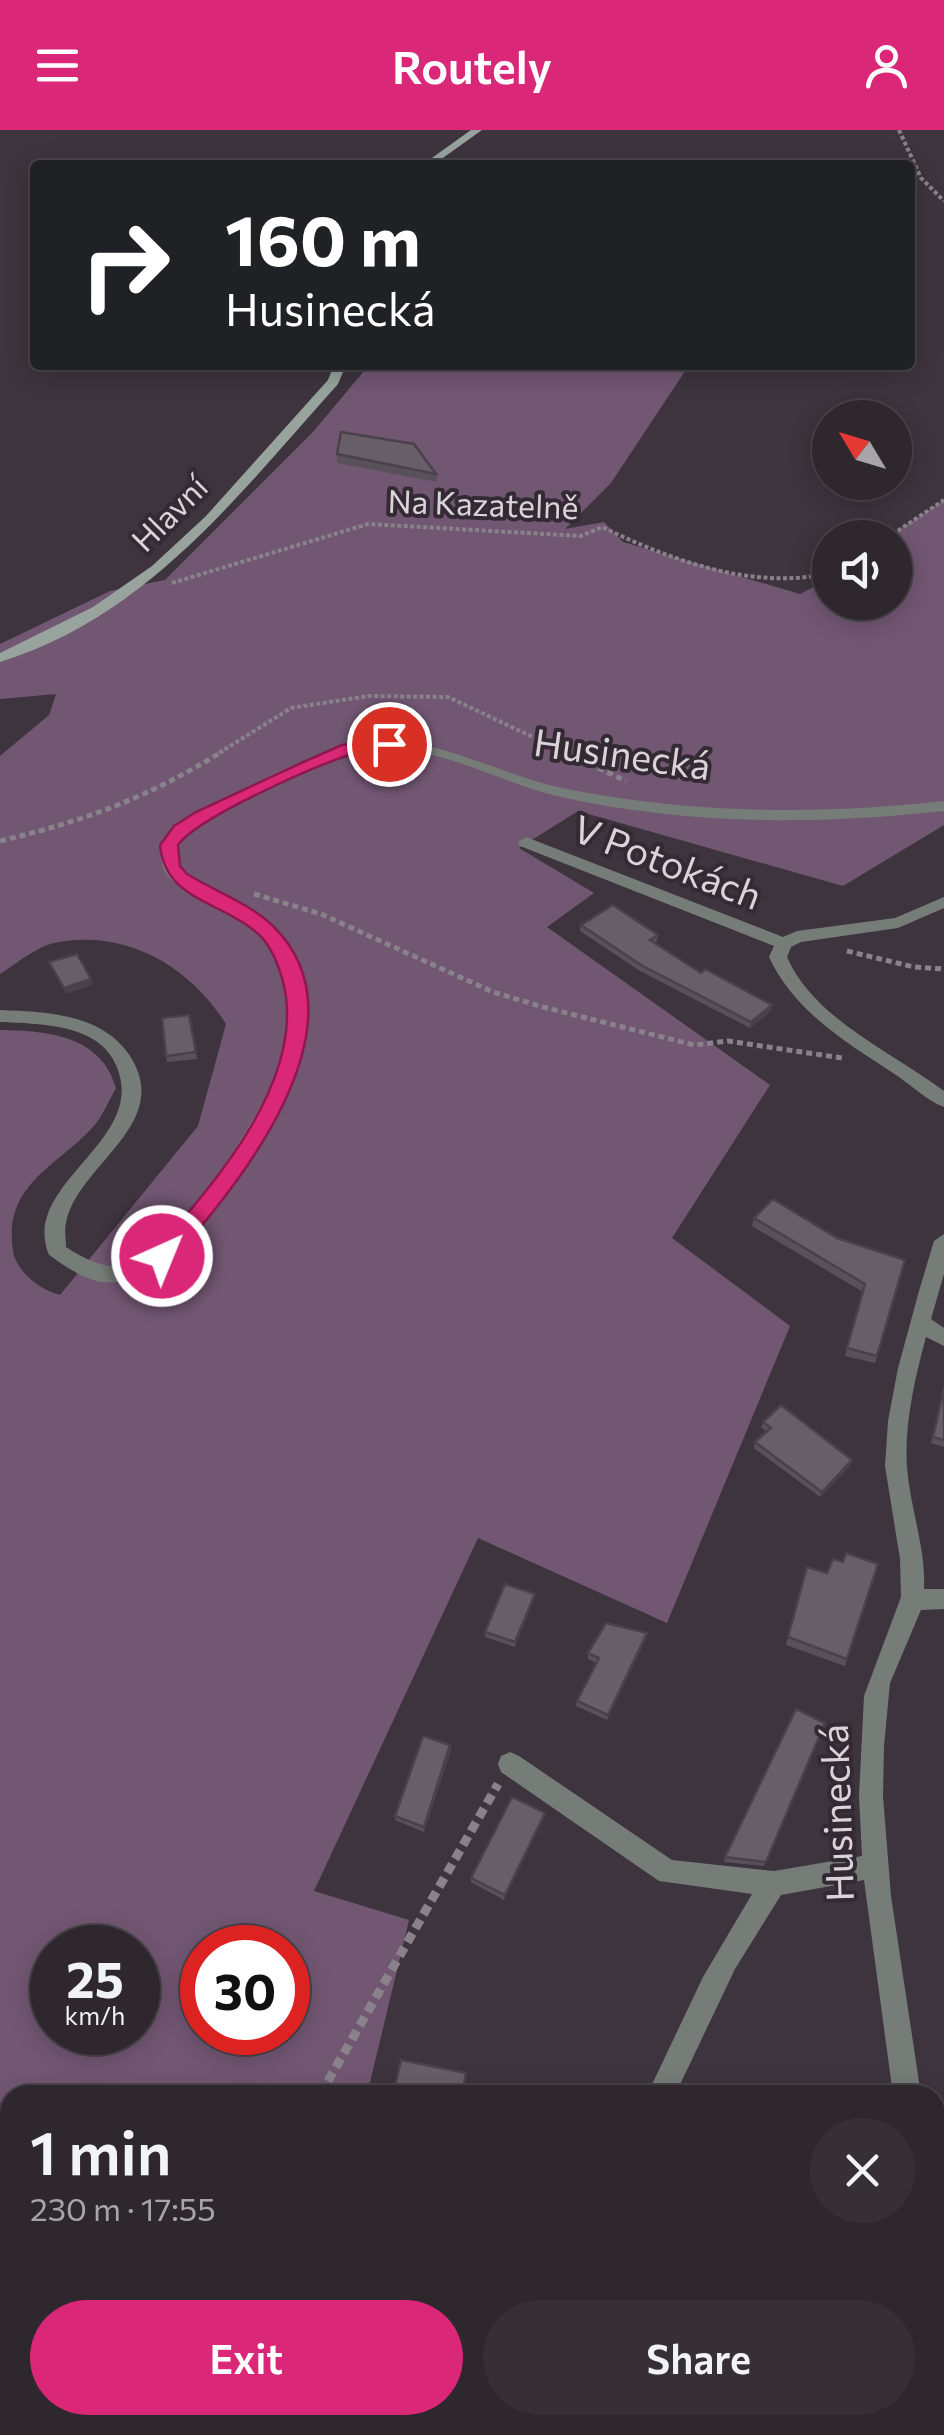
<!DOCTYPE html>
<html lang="en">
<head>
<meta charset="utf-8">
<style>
  :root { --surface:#2e272e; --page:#362f36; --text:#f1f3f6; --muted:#a7a5aa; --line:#49444a; --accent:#db2777 }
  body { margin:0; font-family:Commissioner,sans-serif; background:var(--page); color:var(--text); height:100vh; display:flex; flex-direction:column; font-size:38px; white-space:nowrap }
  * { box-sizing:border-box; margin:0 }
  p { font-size:32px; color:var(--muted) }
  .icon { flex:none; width:55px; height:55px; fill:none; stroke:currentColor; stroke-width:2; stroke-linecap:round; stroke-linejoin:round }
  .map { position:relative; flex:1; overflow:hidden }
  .sheet { position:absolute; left:0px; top:1955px; width:945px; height:350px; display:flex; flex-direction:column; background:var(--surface); border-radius:30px 30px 0 0; box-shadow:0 5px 25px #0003,0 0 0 2px var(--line) }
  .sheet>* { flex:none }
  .guide { position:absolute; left:30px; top:30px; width:885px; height:210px; border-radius:10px; box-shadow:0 5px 25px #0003,0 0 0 2px var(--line); background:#202124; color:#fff; overflow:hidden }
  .needle { width:65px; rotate:308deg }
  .controls { position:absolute; left:812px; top:270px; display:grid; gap:20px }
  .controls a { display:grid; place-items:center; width:100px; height:100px; border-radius:50%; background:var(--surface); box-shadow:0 5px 25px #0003,0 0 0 2px var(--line); font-size:50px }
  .speed { position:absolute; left:30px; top:1795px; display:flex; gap:20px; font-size:50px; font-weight:700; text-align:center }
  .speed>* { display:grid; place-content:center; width:130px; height:130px; border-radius:50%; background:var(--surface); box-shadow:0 5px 25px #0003,0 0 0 2px var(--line); line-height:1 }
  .speed small { font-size:25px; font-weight:400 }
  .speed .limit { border:15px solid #d22; background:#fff; color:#111 }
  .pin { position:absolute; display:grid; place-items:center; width:85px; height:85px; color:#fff; margin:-42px; border:5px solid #fff; border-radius:50%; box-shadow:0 2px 10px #0007 }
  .me { position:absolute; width:110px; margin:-55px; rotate:44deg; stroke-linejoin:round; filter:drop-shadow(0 0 8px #0008) }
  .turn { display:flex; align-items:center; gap:35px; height:210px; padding:0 30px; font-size:45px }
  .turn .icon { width:130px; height:130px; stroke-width:2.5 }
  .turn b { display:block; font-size:70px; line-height:85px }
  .round { display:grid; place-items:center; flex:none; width:105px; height:105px; border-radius:52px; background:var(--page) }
  .headline { display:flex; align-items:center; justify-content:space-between; height:170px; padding:0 30px }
  h1 { font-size:60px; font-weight:600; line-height:75px }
  .cta { display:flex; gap:20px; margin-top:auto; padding:20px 30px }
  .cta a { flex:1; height:115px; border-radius:60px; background:var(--accent); color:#fff; font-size:40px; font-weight:600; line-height:115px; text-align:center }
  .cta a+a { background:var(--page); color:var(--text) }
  header { display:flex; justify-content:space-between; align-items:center; height:130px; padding:0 30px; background:var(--accent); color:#fff; font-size:45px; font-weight:600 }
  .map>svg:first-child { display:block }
  .green { fill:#725773; fill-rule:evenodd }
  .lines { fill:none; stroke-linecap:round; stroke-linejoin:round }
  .path-far2 { stroke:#89828a; stroke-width:4; stroke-dasharray:4 2.5; stroke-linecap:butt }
  .path-far1 { stroke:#89828a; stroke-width:5; stroke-dasharray:6 4; stroke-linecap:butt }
  .path { stroke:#89828a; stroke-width:9; stroke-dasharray:10 6; stroke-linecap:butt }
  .street { fill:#767c78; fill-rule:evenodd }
  .secondary { fill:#98a39d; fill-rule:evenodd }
  .wall { fill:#59515a }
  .shaded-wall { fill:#49424a }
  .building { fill:#685e69; stroke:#49424a; stroke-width:2.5 }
  .route { fill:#db2777; stroke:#8e194d; stroke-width:2.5 }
  .labels { text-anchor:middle; stroke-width:8; stroke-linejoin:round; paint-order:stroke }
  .far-street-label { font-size:32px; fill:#dad4da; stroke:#332a33 }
  .street-label { font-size:38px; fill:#dad4da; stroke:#332a33 }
</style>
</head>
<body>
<header><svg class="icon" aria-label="menu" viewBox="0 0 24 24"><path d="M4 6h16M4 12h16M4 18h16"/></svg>Routely<svg class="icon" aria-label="person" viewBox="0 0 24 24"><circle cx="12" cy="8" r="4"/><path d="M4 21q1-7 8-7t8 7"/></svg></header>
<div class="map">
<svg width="944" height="2305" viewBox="0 0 944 2305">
  <rect width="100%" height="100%" fill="#3d343e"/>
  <!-- green -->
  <path class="green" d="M369,235H689L611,353L565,399L604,392L623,412L800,464L830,449V472H895V408L888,407L944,370V695L843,756L578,681L519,718L594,763L547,797L770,955L672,1108L790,1196L667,1493L478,1408L314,1761L409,1790L367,1965H10V2295H288L286,2305H0V900C47,901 101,905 116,958C109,970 102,988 92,998C55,1038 0,1056 14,1126C21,1145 41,1160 60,1165L198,996L226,894C189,835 124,798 54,813C36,817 16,834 0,844V626L49,585L56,564L0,569V514L110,461L165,450L313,302ZM52,1818H138V1902H52ZM202,1818H288V1902H202Z"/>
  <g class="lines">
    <!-- path-far2 -->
    <path class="path-far2" d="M899,0L921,48L944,71
      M887,408L944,370
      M172,453L368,394L581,406L602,397C671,430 753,461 830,443
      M219,623L291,578L368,566L448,567L567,623"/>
    <!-- path-far1 -->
    <path class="path-far1" d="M562,621L626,651
      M0,711C85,691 149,667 223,621
      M254,764L321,784L493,862L543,877L694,915L728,911L842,928
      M847,821L914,837L944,839"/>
    <!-- path -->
    <path class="path" d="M320,1965L498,1654
      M220,2305L222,2295"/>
    <!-- street -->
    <path class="street" d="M377,610C444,610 498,644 562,658C687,684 818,685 944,671V681C817,695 682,695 557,666C498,652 443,617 381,619C338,621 202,681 177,715L179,737L186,745C229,768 275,787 297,834C307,856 311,884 307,908C299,961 215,1093 173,1127C158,1140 138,1149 118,1152C92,1156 69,1139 49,1125C19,1053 150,1011 116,935C98,893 38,894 0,892V880C45,882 99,883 128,923C177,993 77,1034 66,1093C64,1100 66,1109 66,1117C106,1143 131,1145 167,1109C195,1082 215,1050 236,1017C276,953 327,868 257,802C236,783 171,761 163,738C161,732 162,722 161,715L174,697L196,683L282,640L327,621Z
      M526,707L783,807L797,801L895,788L944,767V778L898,798L801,812L791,817L787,827C815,890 891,921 944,961V977C928,971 913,957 899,947C849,914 795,883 769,827L774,816L520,716L518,712Z
      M944,1104V1144L931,1189L944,1198V1216L926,1207C915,1248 904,1294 907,1337C910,1378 926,1418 924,1459H944V1479L921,1480L890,1553L884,1616L883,1666L891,1766L921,1965H893L864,1750L781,1765L735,1839L675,1965H647L703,1847L752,1764L659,1751L501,1642L498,1634L501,1626L510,1622L519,1626L672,1730L774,1741L862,1726L859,1666L864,1566L901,1467L900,1429L885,1336L888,1291L898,1238L919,1161L934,1111Z
      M566,2295H596L594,2305H564Z
      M903,2295H933V2305H903Z"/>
    <!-- secondary -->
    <path class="secondary" d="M471,0H482L433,35H422Z
      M334,235H346L338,254C240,363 147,487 0,532V523L93,477L152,436L206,386L328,250Z"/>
  </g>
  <!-- wall -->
  <path class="wall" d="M337,324L436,344L437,352L337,333Z
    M581,795L658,805L657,811L654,813L701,843L772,875L771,881L750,898L640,841L580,801Z
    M189,885L197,929L167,932L162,888Z
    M754,1088L905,1130L875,1233L845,1226L863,1162L752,1096Z
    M944,1255V1317L931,1313Z
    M763,1292L852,1330L850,1336L820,1367L754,1318L755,1312L767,1302L761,1297Z
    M843,1432L878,1434L845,1536L786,1515L807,1437L827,1443Z
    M534,1469L515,1517L485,1507V1502Z
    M647,1503L646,1509L607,1590L576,1576L577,1571L596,1533L588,1529V1523Z
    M825,1593L764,1736L724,1732L725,1727Z
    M450,1615L451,1620L424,1702L395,1690V1686Z
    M545,1683L544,1687L504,1770L471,1752V1748Z"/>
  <!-- shaded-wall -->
  <path class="shaded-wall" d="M91,849L92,855L65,864L64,858Z
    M772,875L771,881L750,898L751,892Z
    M852,1330L850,1336L820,1367L822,1362Z
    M535,1464L534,1469L515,1517V1512Z
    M647,1503L646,1509L607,1590L608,1585Z
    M450,1615L451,1620L424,1702V1697Z
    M545,1683L544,1687L504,1770L505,1765Z"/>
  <!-- building -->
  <path class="building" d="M341,302L414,314L436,344L337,324Z
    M613,775L658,805L650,810L701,843L705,839L772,875L751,892L641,835L581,795Z
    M77,824L91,849L64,858L49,832Z
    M189,885L196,922L166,926L162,888Z
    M773,1069L837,1108L905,1130L877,1226L847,1218L865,1154L754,1088Z
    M944,1258V1310L933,1307Z
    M781,1275L852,1330L822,1362L755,1312L771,1298L763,1292Z
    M846,1423L878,1434L847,1529L788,1507L807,1437L827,1443L833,1429L843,1432Z
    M505,1454L535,1464L515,1512L485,1502Z
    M606,1493L647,1503L608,1585L577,1571L599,1528L588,1523Z
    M796,1579L825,1593L766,1732L725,1727Z
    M423,1606L450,1615L424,1697L395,1686Z
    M512,1667L545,1683L505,1765L471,1748Z
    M401,1930L466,1943L462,1965H393Z
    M378,2295H399L398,2300Z"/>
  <!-- route -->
  <path class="route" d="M389,609L395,610V617C380,621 364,620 349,625C313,637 198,687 178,715L180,736L187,744C213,760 250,774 272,795C373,892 238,1057 170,1132H155V1120C216,1053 310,944 282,848C277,831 270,813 256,802C220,771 165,770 160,715L174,696L196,682L299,634L342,615Z"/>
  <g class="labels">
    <!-- far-street labels -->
    <g class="far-street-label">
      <text transform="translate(483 375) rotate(2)" y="11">Na Kazatelně</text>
      <text transform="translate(170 384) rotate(-45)" y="11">Hlavní</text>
    </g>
    <!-- street labels -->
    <g class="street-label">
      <text transform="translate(622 625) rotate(8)" y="13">Husinecká</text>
      <text transform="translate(667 733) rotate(21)" y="13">V Potokách</text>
      <text transform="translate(838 1683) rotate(-92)" y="13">Husinecká</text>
    </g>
  </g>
</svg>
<div class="controls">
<a><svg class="needle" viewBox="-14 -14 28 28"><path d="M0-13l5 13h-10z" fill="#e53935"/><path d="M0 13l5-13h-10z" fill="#a7a5aa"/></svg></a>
<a><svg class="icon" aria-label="sound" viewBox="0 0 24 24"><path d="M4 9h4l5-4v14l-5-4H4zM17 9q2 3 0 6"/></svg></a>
</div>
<div class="speed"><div>25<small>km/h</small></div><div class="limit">30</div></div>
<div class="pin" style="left:389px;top:614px;background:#d93025"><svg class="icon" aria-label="arrive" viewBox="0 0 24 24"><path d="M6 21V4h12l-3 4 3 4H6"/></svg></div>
<svg class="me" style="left:162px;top:1126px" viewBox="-20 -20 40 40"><circle r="17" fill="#db2777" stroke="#fff" stroke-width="3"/><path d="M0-11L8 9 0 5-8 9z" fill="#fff"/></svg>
<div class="guide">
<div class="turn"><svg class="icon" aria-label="right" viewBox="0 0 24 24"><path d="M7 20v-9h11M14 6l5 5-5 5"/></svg><div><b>160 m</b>Husinecká</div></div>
</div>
<section class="sheet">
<div class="headline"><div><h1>1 min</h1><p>230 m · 17:55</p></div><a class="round"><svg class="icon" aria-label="close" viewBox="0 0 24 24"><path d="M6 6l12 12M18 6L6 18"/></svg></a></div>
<div class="cta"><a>Exit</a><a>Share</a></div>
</section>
</div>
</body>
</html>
